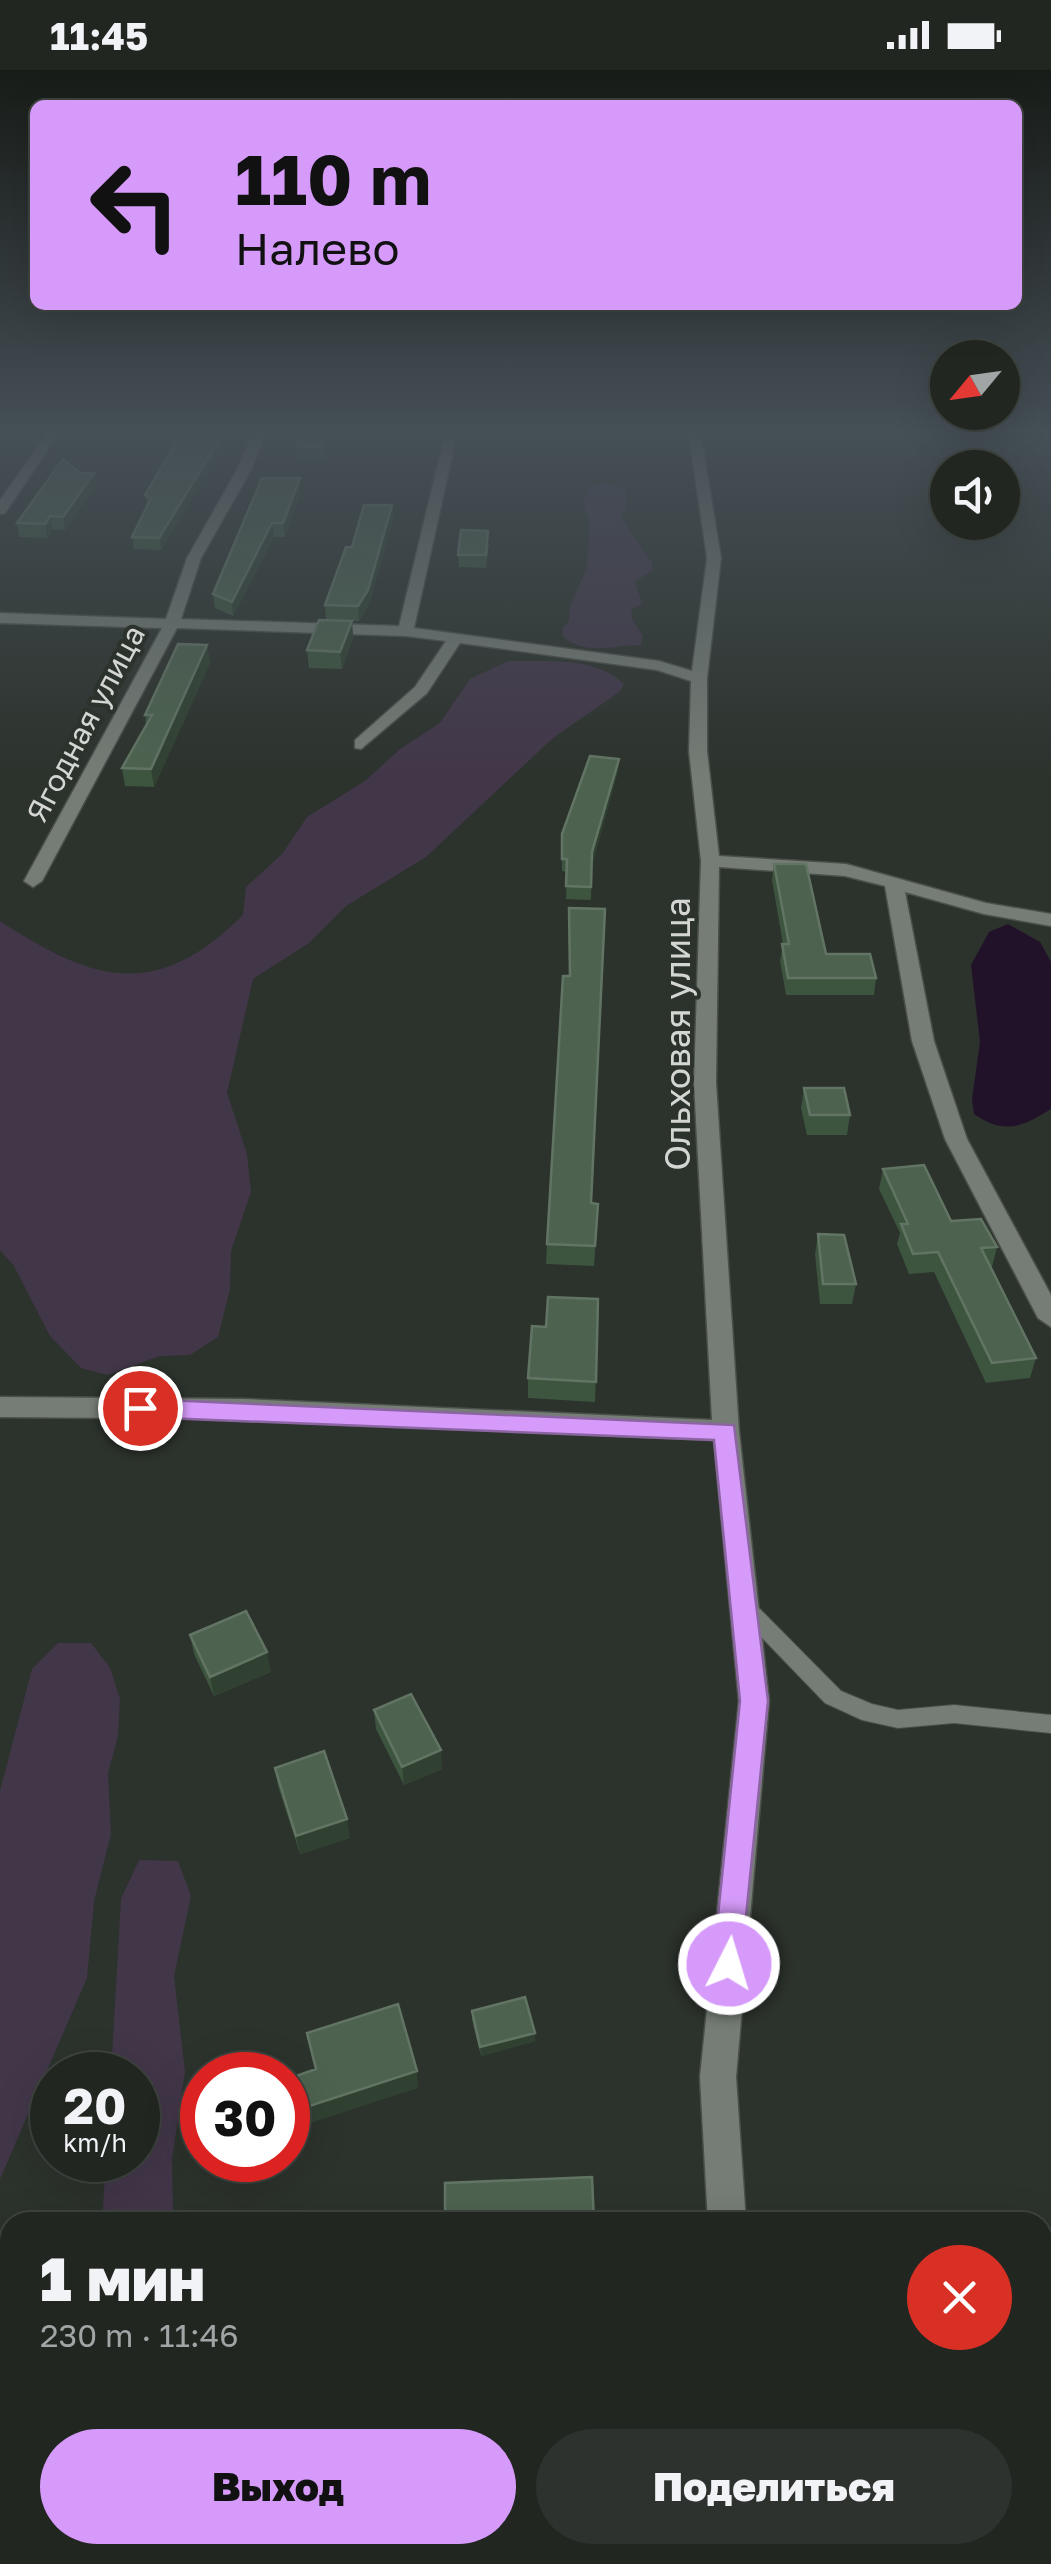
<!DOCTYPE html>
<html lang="ru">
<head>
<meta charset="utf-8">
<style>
  :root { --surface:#212621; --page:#2d322e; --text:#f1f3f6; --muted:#a2a5a5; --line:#3e433f; --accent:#d69bfa }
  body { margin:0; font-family:"Golos Text",sans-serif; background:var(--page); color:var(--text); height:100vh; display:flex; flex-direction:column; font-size:38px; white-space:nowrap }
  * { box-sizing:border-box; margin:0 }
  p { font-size:32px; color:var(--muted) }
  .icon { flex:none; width:55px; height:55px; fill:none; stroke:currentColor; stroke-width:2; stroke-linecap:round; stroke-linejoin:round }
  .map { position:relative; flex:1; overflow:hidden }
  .details { position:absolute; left:0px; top:2142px; width:1052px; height:352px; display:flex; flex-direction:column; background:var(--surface); border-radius:30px 30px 0 0; box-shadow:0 10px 40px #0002,0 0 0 2px var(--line) }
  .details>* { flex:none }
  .banner { position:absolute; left:30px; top:30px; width:992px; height:210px; border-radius:15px; box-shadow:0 10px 40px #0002,0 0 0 2px var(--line); background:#d69bfa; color:#111; overflow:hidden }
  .needle { width:65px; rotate:241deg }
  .tools { position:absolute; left:930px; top:270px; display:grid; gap:20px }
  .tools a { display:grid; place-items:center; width:90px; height:90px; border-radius:50%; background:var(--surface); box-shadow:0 10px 40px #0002,0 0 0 2px var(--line); font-size:50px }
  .speed { position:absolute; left:30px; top:1982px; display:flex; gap:20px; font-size:50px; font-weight:700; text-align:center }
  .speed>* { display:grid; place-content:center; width:130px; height:130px; border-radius:50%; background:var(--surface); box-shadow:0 10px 40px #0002,0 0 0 2px var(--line); line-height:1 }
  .speed small { font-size:25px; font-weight:400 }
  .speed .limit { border:15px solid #d22; background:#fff; color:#111 }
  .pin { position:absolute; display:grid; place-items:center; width:85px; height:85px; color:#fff; margin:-42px; border:5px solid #fff; border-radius:50%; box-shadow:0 2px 10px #0007 }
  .me { position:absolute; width:110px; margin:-55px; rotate:5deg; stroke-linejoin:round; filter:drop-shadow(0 0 8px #0008) }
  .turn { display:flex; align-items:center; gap:35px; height:210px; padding:0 40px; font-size:45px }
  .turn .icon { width:130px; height:130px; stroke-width:2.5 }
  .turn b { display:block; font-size:70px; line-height:85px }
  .round { display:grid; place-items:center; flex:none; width:105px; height:105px; border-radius:52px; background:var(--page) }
  .summary { display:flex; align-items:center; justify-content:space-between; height:170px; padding:0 40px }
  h1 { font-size:60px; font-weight:800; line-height:75px }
  .primary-button { display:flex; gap:20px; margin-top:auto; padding:20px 40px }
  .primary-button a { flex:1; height:115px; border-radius:60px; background:var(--accent); color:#111; font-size:40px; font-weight:800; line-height:115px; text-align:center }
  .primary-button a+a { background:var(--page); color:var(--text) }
  .status { display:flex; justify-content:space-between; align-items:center; height:70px; padding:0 50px; background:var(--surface); direction:ltr }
  .status svg { height:28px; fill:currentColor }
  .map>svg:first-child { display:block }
  .green { fill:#423749 }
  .water { fill:#21122a }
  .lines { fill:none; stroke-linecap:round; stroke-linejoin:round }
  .service-casing { stroke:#4a4f4a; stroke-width:2 }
  .minor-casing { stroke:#4a4f4a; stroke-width:3 }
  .service { fill:#767d76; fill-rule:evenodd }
  .minor { fill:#767d76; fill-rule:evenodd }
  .wall { fill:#3d553f }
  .shaded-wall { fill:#304131 }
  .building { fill:#4d634f; stroke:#627564; stroke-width:2.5 }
  .route { fill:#d69bfa; stroke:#8b65a2; stroke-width:2.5 }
  .labels { text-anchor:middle; stroke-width:8; stroke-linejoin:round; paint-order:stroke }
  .far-street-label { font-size:30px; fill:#d3d6d3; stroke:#2c322c }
  .street-label { font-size:35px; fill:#d3d6d3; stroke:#2c322c }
</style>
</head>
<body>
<div class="status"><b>11:45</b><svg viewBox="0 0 49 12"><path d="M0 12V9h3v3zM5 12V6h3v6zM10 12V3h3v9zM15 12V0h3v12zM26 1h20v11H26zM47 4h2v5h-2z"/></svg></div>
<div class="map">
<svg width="1051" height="2494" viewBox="0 0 1051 2494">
  <rect width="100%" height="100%" fill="#2c322c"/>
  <!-- green -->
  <path class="green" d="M609,412L626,421V440L620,446L652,493V500L635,512L642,534L632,539L631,547L643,566L641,575C612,575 588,586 563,567L562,559L569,551L570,536L586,500L590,454L583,427L593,415Z
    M508,591C547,592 593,585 624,614L619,622L553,668L426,787L346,836L309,873L253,909L227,1023L247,1084L251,1122L231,1181L230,1219L218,1267L190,1285L160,1286L107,1305L81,1298L50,1266L14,1196L0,1180V851C95,913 156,931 243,845L246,817L282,784L307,747L365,711L400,679L440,653L470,609Z
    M58,1573H91L110,1598L120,1629L118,1666L108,1703L111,1764L94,1831L87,1908L0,2109V1721L32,1599Z
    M139,1790L178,1791L191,1826L174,1906L185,2002L172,2089L173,2152H102L106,2090H138V2005H111L121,1829Z"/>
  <!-- water -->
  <path class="water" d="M1008,854L1040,872L1051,892V1039C1022,1057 1004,1065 974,1044L972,1029L980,972L971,895L989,862Z"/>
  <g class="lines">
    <defs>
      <path id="service" d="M746,1530L753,1532L841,1621L872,1634L898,1640L954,1635L1051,1645V1663L954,1653L898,1658L862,1650L825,1633L739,1544L736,1538L739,1532Z"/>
      <path id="minor" d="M50,359H62L5,443L0,444V430Z
        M254,359H266L252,398L201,488L181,549L399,556L443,373L449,369L455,373L414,558L659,591L692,601L707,488L688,359H700L721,488L707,608V681L719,786L846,794L986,833L1051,844V856L984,844L905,822L934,971L967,1069L1051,1225V1257L1038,1248L945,1069L912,971L885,816L845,806L719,797L716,1013L739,1361L769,1631L736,2007L746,2152H708L700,2007L739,1631L714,1370L244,1349L0,1347V1327L244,1329L712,1350L694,1013L701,791L689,681L691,611L657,600L460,573L427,623L361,679L355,678V670L415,617L446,571L406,566L177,558L42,811L33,817L24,811L162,558L0,553V543L166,549L187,488L238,398Z
        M740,2485H782L783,2494H741Z"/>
    </defs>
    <!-- service casing -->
    <use href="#service" class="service-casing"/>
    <!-- minor casing -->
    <use href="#minor" class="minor-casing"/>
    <!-- service -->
    <use href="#service" class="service"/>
    <!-- minor -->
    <use href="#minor" class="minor"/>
  </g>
  <!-- wall -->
  <path class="wall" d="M334,359L323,390L297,389L296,376Z
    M183,371L161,480L134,479L132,467L147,436L145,425Z
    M262,408L301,422L285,467H274L233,546L215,538L213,524Z
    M96,416L65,460L53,459L47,468L19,467L17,453Z
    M392,435L393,449L369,535L359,551L326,550L325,535L352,477Z
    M489,473L486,498L459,497L458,485Z
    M352,551L353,568L342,599L309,598L307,580Z
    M207,575L210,593L154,717L125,716L122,698L146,655L145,645Z
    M619,689L618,701L592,795L591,830L566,829L567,802L562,801V764Z
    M774,794L826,884L876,908L874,925H786L780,891L783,874L772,810Z
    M804,1018L850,1045L847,1065H807L801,1038Z
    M883,1099L951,1151L997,1177L992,1197H990L1036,1288L1030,1308L986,1313L934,1202L909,1204L897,1174L900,1163L879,1119Z
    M591,1133L598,1134L594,1196L546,1194L547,1174Z
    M818,1164L856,1214L852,1234H820L815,1184Z
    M598,1229L595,1332L528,1328V1308L546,1257Z
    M190,1565L271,1602L214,1626L194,1584Z
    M374,1640L442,1699L404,1715L376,1659Z
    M275,1698L350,1768L300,1784L278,1716Z
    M472,1941L535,1971L481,1986L472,1950Z"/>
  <!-- shaded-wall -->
  <path class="shaded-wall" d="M226,359H234L161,480L159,468Z
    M329,359H334L323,390L322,377Z
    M94,403L96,416L65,460L63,447Z
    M300,408L301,422L285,467L283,453Z
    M392,435L393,449L369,535L359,551L358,536Z
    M50,446L53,459L47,468L45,454Z
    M272,453L274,467L233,546L232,532Z
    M352,551L353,568L342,599L340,582Z
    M207,575L210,593L154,717L151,699Z
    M619,689L618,701L592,795V782Z
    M267,1582L271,1602L214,1626L210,1607Z
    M441,1680L442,1699L404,1715L402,1697Z
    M347,1749L350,1768L300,1784L296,1766Z
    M535,1963V1971L481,1986L480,1977Z
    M417,2001L418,2018L301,2056L303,2066L288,2072V2054L297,2040Z"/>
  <!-- building -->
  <path class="building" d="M190,359H226L159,468L132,467L151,428L145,425L177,371H183Z
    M304,359H329L322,377L296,376Z
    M63,389L80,403H94L63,447L50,446L45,454L17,453Z
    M262,408H300L283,453H272L232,532L213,524Z
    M364,435H392L368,520L358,536L325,535L346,477H352Z
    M461,460L488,461L486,485H458Z
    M319,550L352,551L340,582L307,580Z
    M178,574L207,575L151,699L122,698L152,645H145Z
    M590,686L619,689L592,782L591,817L566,816L567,789H562V764Z
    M774,794H806L826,884H870L876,908H788L782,874H789Z
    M569,838L605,839L591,1133L598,1134L595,1176L547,1174L563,906H570Z
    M804,1018H844L850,1045H810Z
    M924,1095L951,1151L981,1149L997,1177L981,1178L1036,1288L992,1293L938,1182L913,1184L901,1154H908L883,1099Z
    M818,1164L844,1165L856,1214H823Z
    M548,1227L598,1229L596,1312L528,1308L532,1256L546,1257Z
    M246,1541L267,1582L210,1607L190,1565Z
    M411,1624L441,1680L402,1697L374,1640Z
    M324,1681L347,1749L296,1766L275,1698Z
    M525,1927L535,1963L480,1977L472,1941Z
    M398,1934L417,2001L297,2040L300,2050L288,2054V2009L316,1999L307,1963Z
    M592,2107L594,2152H445V2113Z"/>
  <!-- sky -->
  <linearGradient id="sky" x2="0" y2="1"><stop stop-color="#181c18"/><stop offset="0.51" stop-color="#454f56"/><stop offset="1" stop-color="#454f56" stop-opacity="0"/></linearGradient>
  <rect width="1051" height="708" fill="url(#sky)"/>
  <!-- route -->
  <path class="route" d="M140,1329L734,1355L768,1631L740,1905L729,1909L718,1905L713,1894L740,1631L714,1370L140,1347L128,1338Z"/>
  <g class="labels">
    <!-- far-street labels -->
    <g class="far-street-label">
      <text transform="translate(86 654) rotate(-62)" y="10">Ягодная улица</text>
    </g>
    <!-- street labels -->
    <g class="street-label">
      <text transform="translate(678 964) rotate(-90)" y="12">Ольховая улица</text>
    </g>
  </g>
</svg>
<div class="tools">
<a><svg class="needle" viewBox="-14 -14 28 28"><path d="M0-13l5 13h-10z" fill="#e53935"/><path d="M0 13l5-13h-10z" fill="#a2a5a5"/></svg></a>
<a><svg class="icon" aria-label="sound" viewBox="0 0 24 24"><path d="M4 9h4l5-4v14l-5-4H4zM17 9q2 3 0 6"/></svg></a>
</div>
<div class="speed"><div>20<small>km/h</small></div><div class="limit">30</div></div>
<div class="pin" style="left:140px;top:1338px;background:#d93025"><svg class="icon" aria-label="arrive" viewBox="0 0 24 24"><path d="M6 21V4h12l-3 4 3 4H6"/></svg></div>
<svg class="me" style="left:729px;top:1894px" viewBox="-20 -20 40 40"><circle r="17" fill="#d69bfa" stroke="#fff" stroke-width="3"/><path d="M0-11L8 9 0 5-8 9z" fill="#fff"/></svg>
<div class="banner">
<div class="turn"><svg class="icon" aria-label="left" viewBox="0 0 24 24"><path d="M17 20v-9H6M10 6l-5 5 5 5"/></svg><div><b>110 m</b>Налево</div></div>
</div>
<section class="details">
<div class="summary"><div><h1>1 мин</h1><p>230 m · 11:46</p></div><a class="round" style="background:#d93025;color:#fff"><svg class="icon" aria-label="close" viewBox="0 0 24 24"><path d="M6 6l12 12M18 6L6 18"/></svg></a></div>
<div class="primary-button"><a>Выход</a><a>Поделиться</a></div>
</section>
</div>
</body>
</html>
